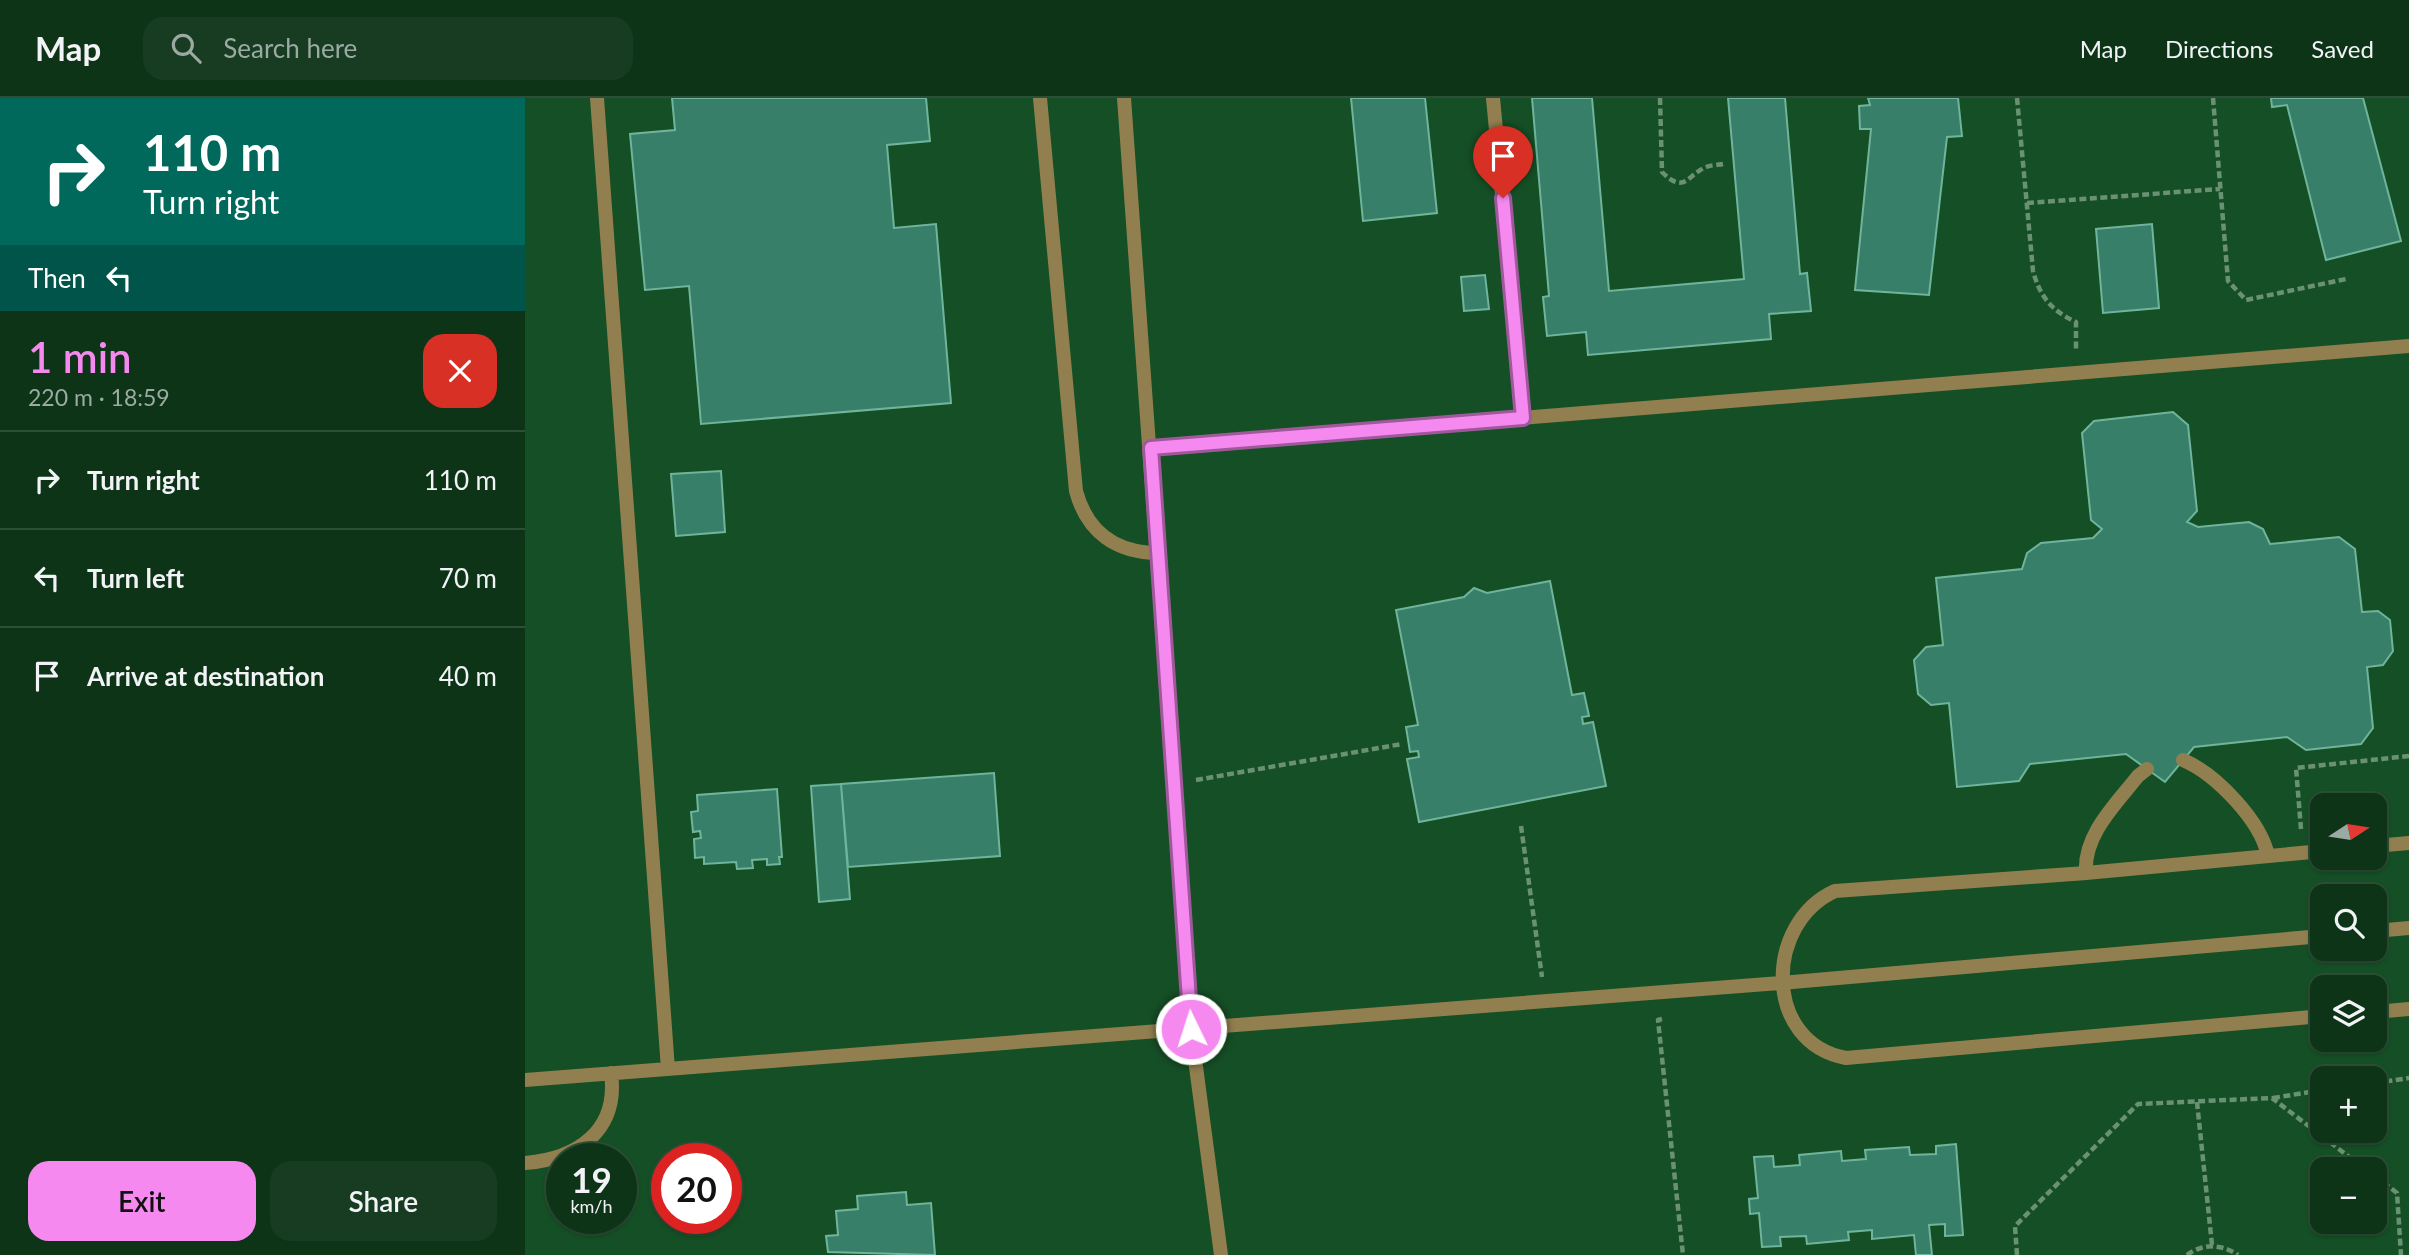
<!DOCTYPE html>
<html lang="en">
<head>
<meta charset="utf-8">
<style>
  :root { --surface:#0e3418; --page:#173c21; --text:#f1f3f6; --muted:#9baaa2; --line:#2e4f37; --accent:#f589ef }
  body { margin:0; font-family:Lato,sans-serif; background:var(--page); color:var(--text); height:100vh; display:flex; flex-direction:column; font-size:26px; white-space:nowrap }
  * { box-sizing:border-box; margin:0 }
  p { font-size:23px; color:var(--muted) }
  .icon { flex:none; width:38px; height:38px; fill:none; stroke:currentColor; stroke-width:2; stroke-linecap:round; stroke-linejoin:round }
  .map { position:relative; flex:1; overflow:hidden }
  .sheet { display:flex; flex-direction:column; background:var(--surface); width:525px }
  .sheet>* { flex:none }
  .hud { background:#00695c; color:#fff; overflow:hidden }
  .needle { width:46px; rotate:78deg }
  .tools { position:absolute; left:1785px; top:695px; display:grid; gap:14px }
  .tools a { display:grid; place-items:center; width:77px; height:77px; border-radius:14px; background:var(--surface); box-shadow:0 2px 5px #0004,0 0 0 2px var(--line); font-size:35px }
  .speed { position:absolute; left:21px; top:1045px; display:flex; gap:14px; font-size:35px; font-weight:700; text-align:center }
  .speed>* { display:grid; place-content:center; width:91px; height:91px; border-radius:50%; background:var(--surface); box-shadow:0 2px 5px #0004,0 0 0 2px var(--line); line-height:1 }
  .speed small { font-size:18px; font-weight:400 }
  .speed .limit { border:10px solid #d22; background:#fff; color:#111 }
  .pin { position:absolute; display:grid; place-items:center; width:60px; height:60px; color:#fff; margin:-72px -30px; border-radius:50% 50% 50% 0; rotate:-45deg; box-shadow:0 0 7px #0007 }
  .pin .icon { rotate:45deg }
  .me { position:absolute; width:77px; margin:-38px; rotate:356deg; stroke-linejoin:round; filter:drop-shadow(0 0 5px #0008) }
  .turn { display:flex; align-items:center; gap:24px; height:147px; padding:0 28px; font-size:32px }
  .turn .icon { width:91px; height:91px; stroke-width:2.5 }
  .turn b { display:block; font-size:49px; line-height:60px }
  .then { display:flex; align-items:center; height:66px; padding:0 28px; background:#0003; gap:14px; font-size:26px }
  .round { display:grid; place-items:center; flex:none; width:74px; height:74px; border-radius:21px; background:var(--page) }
  .head { display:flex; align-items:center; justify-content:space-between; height:119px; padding:0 28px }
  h1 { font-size:42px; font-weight:600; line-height:52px; color:var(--accent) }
  .primary-button { display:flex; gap:14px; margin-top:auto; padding:14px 28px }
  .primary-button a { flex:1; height:80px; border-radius:21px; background:var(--accent); color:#111; font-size:28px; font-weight:600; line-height:80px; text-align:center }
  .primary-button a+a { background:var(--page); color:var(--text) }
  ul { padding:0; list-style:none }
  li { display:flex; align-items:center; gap:21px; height:98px; padding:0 28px; border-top:2px solid var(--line) }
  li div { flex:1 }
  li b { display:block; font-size:26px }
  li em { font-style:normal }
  header { display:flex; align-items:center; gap:42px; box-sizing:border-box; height:98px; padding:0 35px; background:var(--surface); border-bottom:2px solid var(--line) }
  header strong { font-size:33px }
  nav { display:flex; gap:38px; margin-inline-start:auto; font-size:24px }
  .search { width:490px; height:63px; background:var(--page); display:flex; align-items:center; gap:18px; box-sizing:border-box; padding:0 24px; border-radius:21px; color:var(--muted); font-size:26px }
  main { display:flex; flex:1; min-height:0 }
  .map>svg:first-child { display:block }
  .built { fill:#154f25; fill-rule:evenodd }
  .building { fill:#377f68; stroke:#6eb59c; stroke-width:2 }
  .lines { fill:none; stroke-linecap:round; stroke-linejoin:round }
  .path { stroke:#6b9173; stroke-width:4.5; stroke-dasharray:7 3.5; stroke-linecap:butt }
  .service { stroke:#927f4f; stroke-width:14 }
  .route-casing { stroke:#9f599b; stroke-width:18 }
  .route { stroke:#f589ef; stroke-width:12 }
</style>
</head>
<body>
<header>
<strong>Map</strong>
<div class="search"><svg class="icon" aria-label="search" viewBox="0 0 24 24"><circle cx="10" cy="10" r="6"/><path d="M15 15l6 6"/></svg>Search here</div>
<nav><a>Map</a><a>Directions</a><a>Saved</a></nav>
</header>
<main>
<section class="sheet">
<div class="hud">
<div class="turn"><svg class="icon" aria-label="right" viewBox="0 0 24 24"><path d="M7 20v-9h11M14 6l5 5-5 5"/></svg><div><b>110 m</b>Turn right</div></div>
<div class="then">Then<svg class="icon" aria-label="left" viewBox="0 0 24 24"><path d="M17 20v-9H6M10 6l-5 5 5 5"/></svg></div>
</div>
<div class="head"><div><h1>1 min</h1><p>220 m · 18:59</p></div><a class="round" style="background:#d93025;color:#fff"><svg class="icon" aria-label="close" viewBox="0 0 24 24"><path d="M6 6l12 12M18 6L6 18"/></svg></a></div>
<ul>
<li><svg class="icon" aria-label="right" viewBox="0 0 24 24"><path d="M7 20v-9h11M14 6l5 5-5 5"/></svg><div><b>Turn right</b></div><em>110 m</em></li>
<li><svg class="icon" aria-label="left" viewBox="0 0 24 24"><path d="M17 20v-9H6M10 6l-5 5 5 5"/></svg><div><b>Turn left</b></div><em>70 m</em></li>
<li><svg class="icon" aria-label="arrive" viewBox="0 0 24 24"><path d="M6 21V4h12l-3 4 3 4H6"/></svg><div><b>Arrive at destination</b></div><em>40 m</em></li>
</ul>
<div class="primary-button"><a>Exit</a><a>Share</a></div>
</section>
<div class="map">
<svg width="1884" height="1157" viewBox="0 0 1884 1157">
  <rect width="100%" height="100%" fill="#134520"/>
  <!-- built -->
  <path class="built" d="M0,0H1884V1157H0ZM1797,707H1850V760H1797ZM1797,798H1850V850H1797ZM1797,889H1850V942H1797ZM1797,980H1850V1032H1797ZM37,1060H96V1120H37ZM142,1060H201V1120H142ZM1797,1071H1850V1124H1797Z"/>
  <!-- building -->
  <path class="building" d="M147,0H401L405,43L362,47L369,130L411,126L426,305L176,326L164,188L120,192L105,36L150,32Z
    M826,0H900L912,115L838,123Z
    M1007,0H1067L1084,193L1219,181L1203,0H1260L1275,176L1282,175L1286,213L1244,216L1246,241L1063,257L1061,234L1022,238L1018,199L1024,198Z
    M1343,0H1433L1437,38L1422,39L1404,197L1330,192L1346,31H1335L1334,8L1345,7Z
    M1746,0H1838L1876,143L1801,162L1762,7L1747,9Z
    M1627,126L1634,210L1578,215L1571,131Z
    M960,177L964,211L939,213L936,179Z
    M1648,314L1663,327L1672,413L1662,424L1673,429L1724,424L1738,431L1745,446L1814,439L1830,451L1837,514L1853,513L1865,522L1868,553L1858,567L1842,569L1848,630L1836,646L1781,652L1762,639L1669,649L1640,684L1601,656L1505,666L1494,683L1432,689L1424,605L1406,607L1393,596L1389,562L1401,549L1418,547L1411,480L1497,471L1502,455L1516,445L1568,440L1577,431L1566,422L1557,335L1569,323Z
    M196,373L200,434L151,438L146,376Z
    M1025,483L1047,597L1059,595L1064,618L1057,619L1058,626L1068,624L1081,688L894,724L882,661L894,659L893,653L885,654L881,629L893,627L871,512L939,499L949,490L962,495Z
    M469,675L475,758L323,769L316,686Z
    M316,686L325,801L294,804L286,688Z
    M252,691L257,759H254L255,766L242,767V761L227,762L228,770L212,771L211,764L179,766V759L170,760L169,741L176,740L175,733L168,734L166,714L173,713L172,697Z
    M1431,1046L1438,1137L1420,1138V1126L1404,1127L1407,1157H1391L1389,1137L1347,1141V1132L1323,1134L1324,1142L1282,1146L1281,1138L1255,1139L1256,1148L1237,1149L1234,1115L1225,1116L1224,1101L1233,1100L1229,1059L1248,1058L1249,1069L1275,1067L1274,1057L1316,1053L1317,1063L1341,1061L1340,1052L1384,1049L1385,1057L1411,1056V1048Z
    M381,1094L382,1107L406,1105L410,1157L303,1154L301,1138L313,1137L311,1113L333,1111L332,1098Z"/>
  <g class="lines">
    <!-- path -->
    <path class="path" d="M1135,0L1137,74C1160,97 1162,77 1181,69C1186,67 1193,67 1198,66
      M1492,0L1508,173C1515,199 1527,213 1551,224V252
      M1688,0L1703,183L1721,202L1821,181
      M1502,105L1695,91
      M671,682L877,646
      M996,728L1017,879
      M1776,731L1771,670L1884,658
      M1137,921L1133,922L1158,1157
      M1850,985L1884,980
      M1748,1000L1797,992
      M1672,1004L1687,1147
      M1850,1078L1872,1095L1876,1157
      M1492,1157L1490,1128L1613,1006L1747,1000L1840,1071
      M1662,1157C1678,1145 1697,1146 1713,1157"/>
    <!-- service -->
    <path class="service" d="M72,0L143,971
      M515,0L551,393C562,434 591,455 634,455
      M599,0L666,931L696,1157
      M968,0L998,320
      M626,350L1884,248
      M1658,662C1691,676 1736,723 1743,758
      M1850,748L1884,745
      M1797,753L1561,775L1310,793C1239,825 1238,945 1321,960L1797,918
      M1561,775C1558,737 1591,706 1613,678L1622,671
      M1850,833L1884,830
      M1850,914L1884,911
      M0,982L1256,885L1797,838
      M0,1065C52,1061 94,1033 86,975"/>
  </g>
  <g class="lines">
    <defs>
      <path id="route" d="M666,931L626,350L998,320L978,100"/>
    </defs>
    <!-- route casing -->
    <use href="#route" class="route-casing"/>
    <!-- route -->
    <use href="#route" class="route"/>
  </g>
</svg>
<div class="tools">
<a><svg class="needle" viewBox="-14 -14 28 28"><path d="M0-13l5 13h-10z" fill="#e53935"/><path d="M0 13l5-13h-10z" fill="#9baaa2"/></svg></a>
<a><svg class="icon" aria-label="search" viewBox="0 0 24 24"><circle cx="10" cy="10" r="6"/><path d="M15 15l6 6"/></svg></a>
<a><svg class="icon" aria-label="layers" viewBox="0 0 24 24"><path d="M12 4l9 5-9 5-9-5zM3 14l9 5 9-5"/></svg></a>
<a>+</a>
<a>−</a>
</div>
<div class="speed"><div>19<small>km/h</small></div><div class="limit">20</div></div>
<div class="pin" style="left:978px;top:100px;background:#d93025"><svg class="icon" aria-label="arrive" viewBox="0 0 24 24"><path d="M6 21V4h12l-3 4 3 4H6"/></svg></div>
<svg class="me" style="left:666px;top:931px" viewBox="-20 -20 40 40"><circle r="17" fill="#f589ef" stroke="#fff" stroke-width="3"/><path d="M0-11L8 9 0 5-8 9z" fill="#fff"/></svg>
</div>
</main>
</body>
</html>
